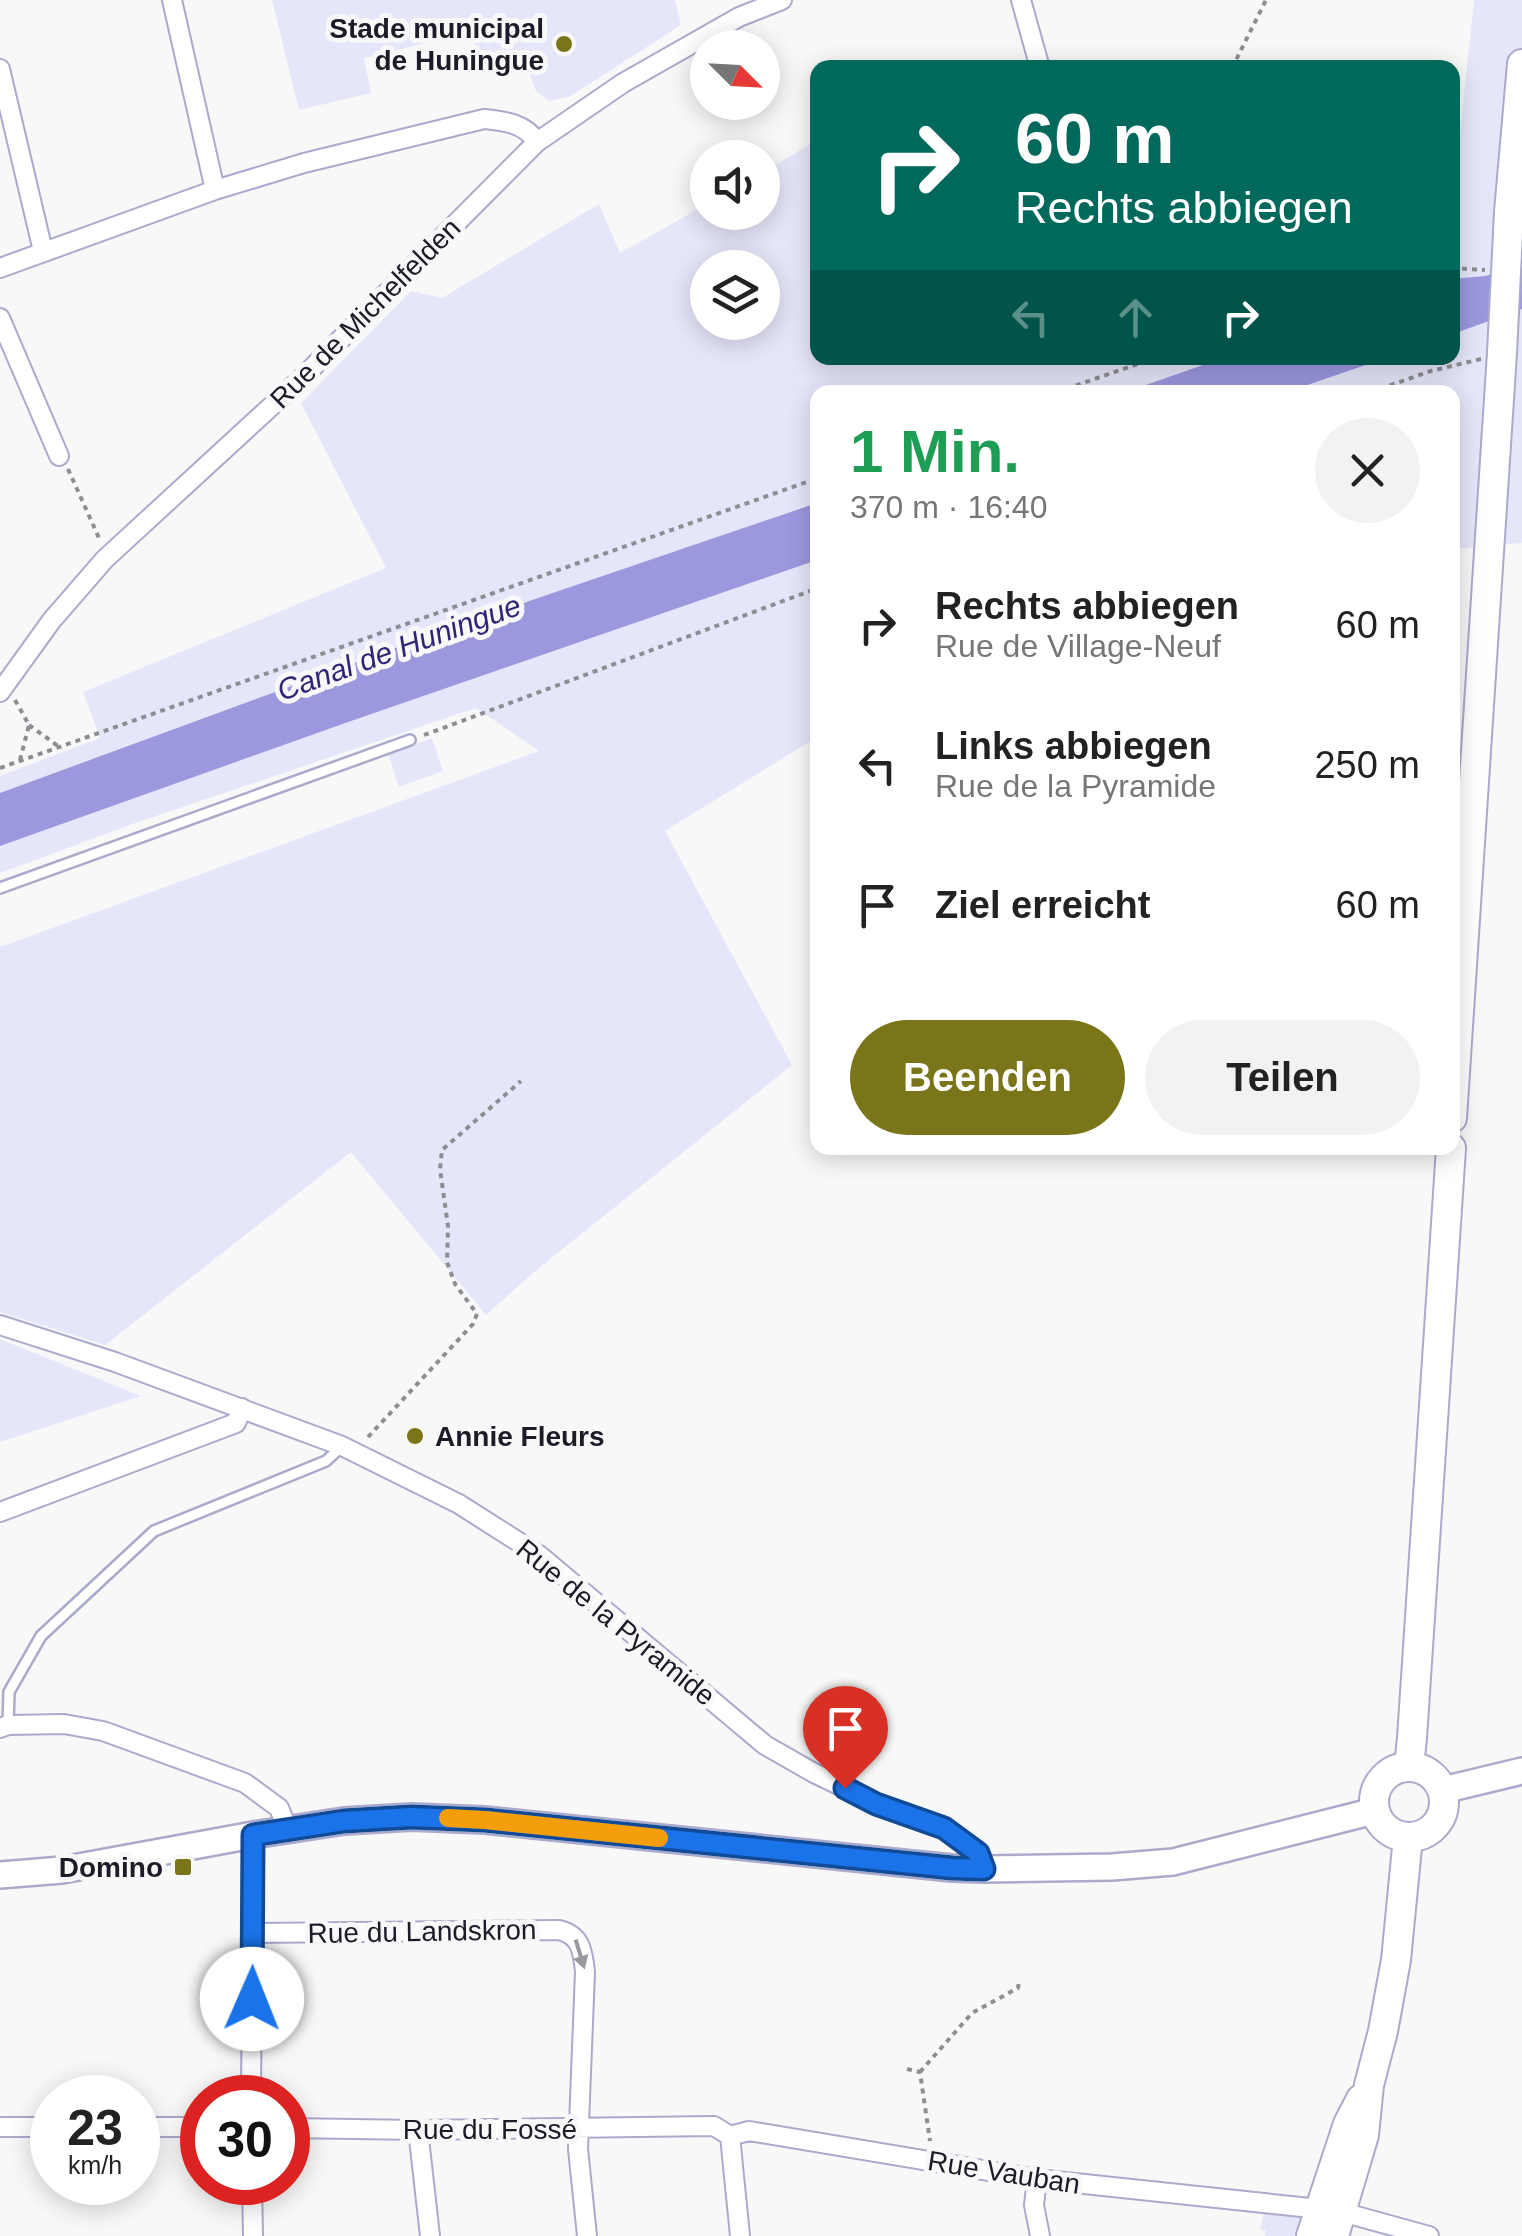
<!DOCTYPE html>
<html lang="de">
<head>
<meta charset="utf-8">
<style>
  :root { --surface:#fff; --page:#f2f2f2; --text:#222; --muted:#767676; --accent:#7a7519 }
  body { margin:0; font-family:Arial,sans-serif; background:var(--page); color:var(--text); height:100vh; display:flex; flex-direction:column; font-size:38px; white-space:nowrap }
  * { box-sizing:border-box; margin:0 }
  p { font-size:32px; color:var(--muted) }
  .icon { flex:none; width:55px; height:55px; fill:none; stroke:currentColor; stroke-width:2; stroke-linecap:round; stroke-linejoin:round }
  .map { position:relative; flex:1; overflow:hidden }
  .side { position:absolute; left:810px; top:385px; width:650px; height:770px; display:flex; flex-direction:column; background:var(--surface); border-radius:20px; box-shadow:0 5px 25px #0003 }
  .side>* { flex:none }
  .hud { position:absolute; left:810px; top:60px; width:650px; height:305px; border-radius:20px; box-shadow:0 5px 25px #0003; background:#00695c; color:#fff; overflow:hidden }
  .needle { width:65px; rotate:114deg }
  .tools { position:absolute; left:690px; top:30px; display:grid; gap:20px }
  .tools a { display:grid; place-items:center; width:90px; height:90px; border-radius:50%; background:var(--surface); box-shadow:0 5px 25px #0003; font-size:50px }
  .speed { position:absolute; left:30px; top:2075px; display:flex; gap:20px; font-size:50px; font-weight:700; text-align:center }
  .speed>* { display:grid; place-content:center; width:130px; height:130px; border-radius:50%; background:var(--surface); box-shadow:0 5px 25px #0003; line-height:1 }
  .speed small { font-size:25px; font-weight:400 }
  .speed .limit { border:15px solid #d22; background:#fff; color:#111 }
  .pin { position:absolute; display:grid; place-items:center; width:85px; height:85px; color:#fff; margin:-102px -42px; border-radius:50% 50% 50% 0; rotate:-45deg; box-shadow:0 0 10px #0007 }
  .pin .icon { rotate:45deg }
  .me { position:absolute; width:110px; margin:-55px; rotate:1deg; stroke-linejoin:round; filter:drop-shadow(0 0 8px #0008) }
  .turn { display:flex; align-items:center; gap:35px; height:210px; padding:0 40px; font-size:45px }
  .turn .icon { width:130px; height:130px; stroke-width:2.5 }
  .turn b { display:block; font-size:70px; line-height:85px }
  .lanes { display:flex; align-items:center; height:95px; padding:0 40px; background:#0003; justify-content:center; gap:50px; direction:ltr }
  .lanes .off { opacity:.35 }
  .round { display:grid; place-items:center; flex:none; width:105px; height:105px; border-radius:52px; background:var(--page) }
  .overview { display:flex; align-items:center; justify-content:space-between; height:170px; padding:0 40px }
  h1 { font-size:60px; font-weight:700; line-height:75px; color:#1e9e55 }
  .primary-button { display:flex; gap:20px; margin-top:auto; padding:20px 40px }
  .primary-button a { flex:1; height:115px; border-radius:60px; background:var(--accent); color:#fff; font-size:40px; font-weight:700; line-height:115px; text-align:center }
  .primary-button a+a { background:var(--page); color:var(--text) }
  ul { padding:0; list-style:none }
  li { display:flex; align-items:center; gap:30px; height:140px; padding:0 40px }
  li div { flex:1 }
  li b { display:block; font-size:38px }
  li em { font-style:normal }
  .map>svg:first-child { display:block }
  .green { fill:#e6e6fa; fill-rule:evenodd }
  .water { fill:#9b98de }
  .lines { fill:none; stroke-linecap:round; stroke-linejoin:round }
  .lane-casing { stroke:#aac; stroke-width:14 }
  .street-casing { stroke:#aac; stroke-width:22 }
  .secondary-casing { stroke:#aac; stroke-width:30 }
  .primary-casing { stroke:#aac; stroke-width:32 }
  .path { stroke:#8e8d93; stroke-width:4; stroke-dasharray:5 5; stroke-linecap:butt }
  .lane { stroke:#fff; stroke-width:9 }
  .street { stroke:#fff; stroke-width:18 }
  .secondary { stroke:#fff; stroke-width:25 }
  .primary { stroke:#fff; stroke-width:28 }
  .primary-bridge-casing { stroke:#aac; stroke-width:32; stroke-linecap:butt }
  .primary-bridge { stroke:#fff; stroke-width:28 }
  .oneway { fill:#99989e }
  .route-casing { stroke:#114b97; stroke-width:25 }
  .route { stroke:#1a73e8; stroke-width:18 }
  .slow { stroke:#f59e0b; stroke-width:18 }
  .poi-dot { fill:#7a7519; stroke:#f8f8f8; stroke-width:4 }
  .labels { text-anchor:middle; stroke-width:10; stroke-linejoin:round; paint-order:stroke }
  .poi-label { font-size:28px; font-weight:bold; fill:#1c1b28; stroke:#f8f8f8; text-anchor:end }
  .street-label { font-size:28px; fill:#1c1b28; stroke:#f8f8f8 }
  .water-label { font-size:30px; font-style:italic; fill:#332374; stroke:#f8f8f8 }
</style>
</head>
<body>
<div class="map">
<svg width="1522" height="2236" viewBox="0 0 1522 2236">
  <rect width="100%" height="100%" fill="#f8f8f8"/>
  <!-- green -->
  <path class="green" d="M272,0H675L681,25L569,97L549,101L536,91L522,55L480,66L472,32L364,58L371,93L299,110Z
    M1474,0H1522V543L1453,549L1452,392H818L817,737L665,831L792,1065L534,1272L486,1315L351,1152L105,1345L0,1312V947L539,751L476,708L138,822L0,873V776L100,738L83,692L386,568L301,403L411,291L442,298L599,204L620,253L707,204L708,212H762L763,172L817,140L818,358H1452L1453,165L1457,162ZM708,268H762V322H708Z
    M432,738L443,771L399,787L388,754Z
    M0,1339L141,1396L0,1442Z
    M1264,2212L1298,2215L1308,2225L1304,2236H1265L1266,2231L1260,2229Z"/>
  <!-- water -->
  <path class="water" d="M1522,266V309L1453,334L1452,279L1485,276Z
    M1223,358H1386L1287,392H1126Z
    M817,503V560L351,721L0,846V793L447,629Z"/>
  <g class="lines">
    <defs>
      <path id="lane" d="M0,888L410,740
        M8,1725L9,1692L41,1636L154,1531L326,1461L342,1446"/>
      <path id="street" d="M172,0L215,190
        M1021,0L1040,68
        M0,69L43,251
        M0,268L215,190L304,163L484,119C504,121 525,123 537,142
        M0,318L59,456
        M0,692L52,620L105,559L302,378L537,142L623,83L739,17L782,0
        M0,1325L115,1362L342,1446L459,1504L539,1555L765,1745L814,1773L876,1803L944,1829L978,1853L984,1869
        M0,1512L236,1423L242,1408
        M0,1728L8,1725L64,1724L103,1731L245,1783L279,1808L288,1830
        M253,1933L559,1930C581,1935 583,1952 585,1972L578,2149L587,2236
        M251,2098L253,1835
        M0,2127H52
        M138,2127H202
        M288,2128L418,2130L714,2126L730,2136L749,2131L1037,2179L1320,2209
        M418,2130L430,2236
        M730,2136L740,2236
        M1037,2179L1034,2205L1040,2236
        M252,2182L253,2236
        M1342,2212L1429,2236"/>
      <path id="secondary" d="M1443,1790L1522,1771
        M0,1875L62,1870L253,1835L344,1821L411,1817L485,1820L952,1868L984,1869L1112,1867L1173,1862L1374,1811"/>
      <path id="primary" d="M1509,212L1522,64
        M1452,1118L1502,353
        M1409,1766L1412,1738L1451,1148
        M1374 1802a35 35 0 1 1 70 0a35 35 0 1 1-70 0Z
        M1311,2236L1348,2124L1361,2099
        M1334,2236L1364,2135L1369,2085L1383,2031L1396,1960L1408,1837"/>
    </defs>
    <!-- lane casing -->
    <use href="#lane" class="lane-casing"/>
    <!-- street casing -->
    <use href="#street" class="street-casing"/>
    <!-- secondary casing -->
    <use href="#secondary" class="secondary-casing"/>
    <!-- primary casing -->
    <use href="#primary" class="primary-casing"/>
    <!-- path -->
    <path class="path" d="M1232,68L1266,0
      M1452,268L1485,270
      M1057,392L1155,358
      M1371,392L1431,371L1481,359
      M68,469L99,538
      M15,700L29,725L20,760
      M29,725L58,746
      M424,735L818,588
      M0,768L818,478
      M368,1437L473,1324L477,1314L455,1284L447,1262L448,1226L440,1169L442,1150L521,1081
      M907,2069L920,2072L930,2141
      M920,2072L972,2013L1018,1988L1019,1981"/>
    <!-- lane -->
    <use href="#lane" class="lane"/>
    <!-- street -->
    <use href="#street" class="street"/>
    <!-- secondary -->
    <use href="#secondary" class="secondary"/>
    <!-- primary -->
    <use href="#primary" class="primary"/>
    <defs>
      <path id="primary-bridge" d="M1502,353L1509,212"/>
    </defs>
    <!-- primary-bridge casing -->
    <use href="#primary-bridge" class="primary-bridge-casing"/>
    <!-- primary-bridge -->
    <use href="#primary-bridge" class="primary-bridge"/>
  </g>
  <!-- one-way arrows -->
  <defs><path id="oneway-solid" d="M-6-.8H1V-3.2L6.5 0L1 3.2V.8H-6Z" transform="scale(2.5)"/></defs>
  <use class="oneway" href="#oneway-solid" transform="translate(580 1954) rotate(73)"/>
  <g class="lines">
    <defs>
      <path id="route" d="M252,1999L253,1835L344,1821L411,1817L485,1820L952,1868L984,1869L978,1853L944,1828L876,1804L845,1788"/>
    </defs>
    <!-- route casing -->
    <use href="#route" class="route-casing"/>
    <!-- route -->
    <use href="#route" class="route"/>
    <!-- slow -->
    <path class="slow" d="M448,1818L485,1820L659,1838"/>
  </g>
  <!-- markers -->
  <g class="poi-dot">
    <circle cx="564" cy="44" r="10"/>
    <circle cx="415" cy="1436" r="10"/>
    <rect x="173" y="1857" width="20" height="20" rx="5"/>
  </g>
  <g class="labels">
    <!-- poi labels -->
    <g class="poi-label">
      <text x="544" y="38">Stade municipal<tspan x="544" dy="32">de Huningue</tspan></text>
      <text x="435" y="1446" text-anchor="start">Annie Fleurs</text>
      <text x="163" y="1877">Domino</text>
    </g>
    <!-- street labels -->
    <g class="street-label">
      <text transform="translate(365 313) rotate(-45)" y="10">Rue de Michelfelden</text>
      <text transform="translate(616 1622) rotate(39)" y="10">Rue de la Pyramide</text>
      <text transform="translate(422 1931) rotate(-1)" y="10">Rue du Landskron</text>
      <text x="490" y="2139">Rue du Fossé</text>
      <text transform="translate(1004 2172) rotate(9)" y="10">Rue Vauban</text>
    </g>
    <!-- water labels -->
    <g class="water-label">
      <text transform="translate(399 648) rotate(-20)" y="10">Canal de Huningue</text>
    </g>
  </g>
</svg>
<div class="tools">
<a><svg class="needle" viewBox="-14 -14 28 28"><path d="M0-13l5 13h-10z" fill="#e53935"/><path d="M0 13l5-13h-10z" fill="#767676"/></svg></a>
<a><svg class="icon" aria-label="sound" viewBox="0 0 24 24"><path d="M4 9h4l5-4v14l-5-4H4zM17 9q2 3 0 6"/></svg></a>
<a><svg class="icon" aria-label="layers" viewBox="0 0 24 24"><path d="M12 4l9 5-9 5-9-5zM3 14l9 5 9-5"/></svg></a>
</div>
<div class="speed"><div>23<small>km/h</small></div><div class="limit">30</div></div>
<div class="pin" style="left:845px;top:1788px;background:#d93025"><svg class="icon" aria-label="arrive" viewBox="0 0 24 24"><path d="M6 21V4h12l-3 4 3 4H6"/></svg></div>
<svg class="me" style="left:252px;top:1999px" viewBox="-20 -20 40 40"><circle r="19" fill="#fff"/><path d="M0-13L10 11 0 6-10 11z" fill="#1a73e8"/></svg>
<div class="hud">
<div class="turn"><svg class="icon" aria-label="right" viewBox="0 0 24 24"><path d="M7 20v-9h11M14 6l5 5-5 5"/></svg><div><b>60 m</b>Rechts abbiegen</div></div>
<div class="lanes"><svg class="icon off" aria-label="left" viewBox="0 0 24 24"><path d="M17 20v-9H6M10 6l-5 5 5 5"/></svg><svg class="icon off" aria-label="ahead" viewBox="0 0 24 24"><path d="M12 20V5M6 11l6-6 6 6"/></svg><svg class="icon" aria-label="right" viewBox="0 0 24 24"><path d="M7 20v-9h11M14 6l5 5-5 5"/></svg></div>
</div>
<section class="side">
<div class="overview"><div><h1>1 Min.</h1><p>370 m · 16:40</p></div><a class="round"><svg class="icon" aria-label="close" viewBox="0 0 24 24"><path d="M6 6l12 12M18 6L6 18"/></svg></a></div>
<ul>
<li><svg class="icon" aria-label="right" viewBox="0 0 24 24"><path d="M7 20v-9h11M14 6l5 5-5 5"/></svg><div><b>Rechts abbiegen</b><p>Rue de Village-Neuf</p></div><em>60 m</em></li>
<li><svg class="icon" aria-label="left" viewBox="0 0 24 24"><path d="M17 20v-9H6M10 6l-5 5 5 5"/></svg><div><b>Links abbiegen</b><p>Rue de la Pyramide</p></div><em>250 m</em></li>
<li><svg class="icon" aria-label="arrive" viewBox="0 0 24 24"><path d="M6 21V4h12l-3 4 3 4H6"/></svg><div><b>Ziel erreicht</b></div><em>60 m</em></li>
</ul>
<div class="primary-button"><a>Beenden</a><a>Teilen</a></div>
</section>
</div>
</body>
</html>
